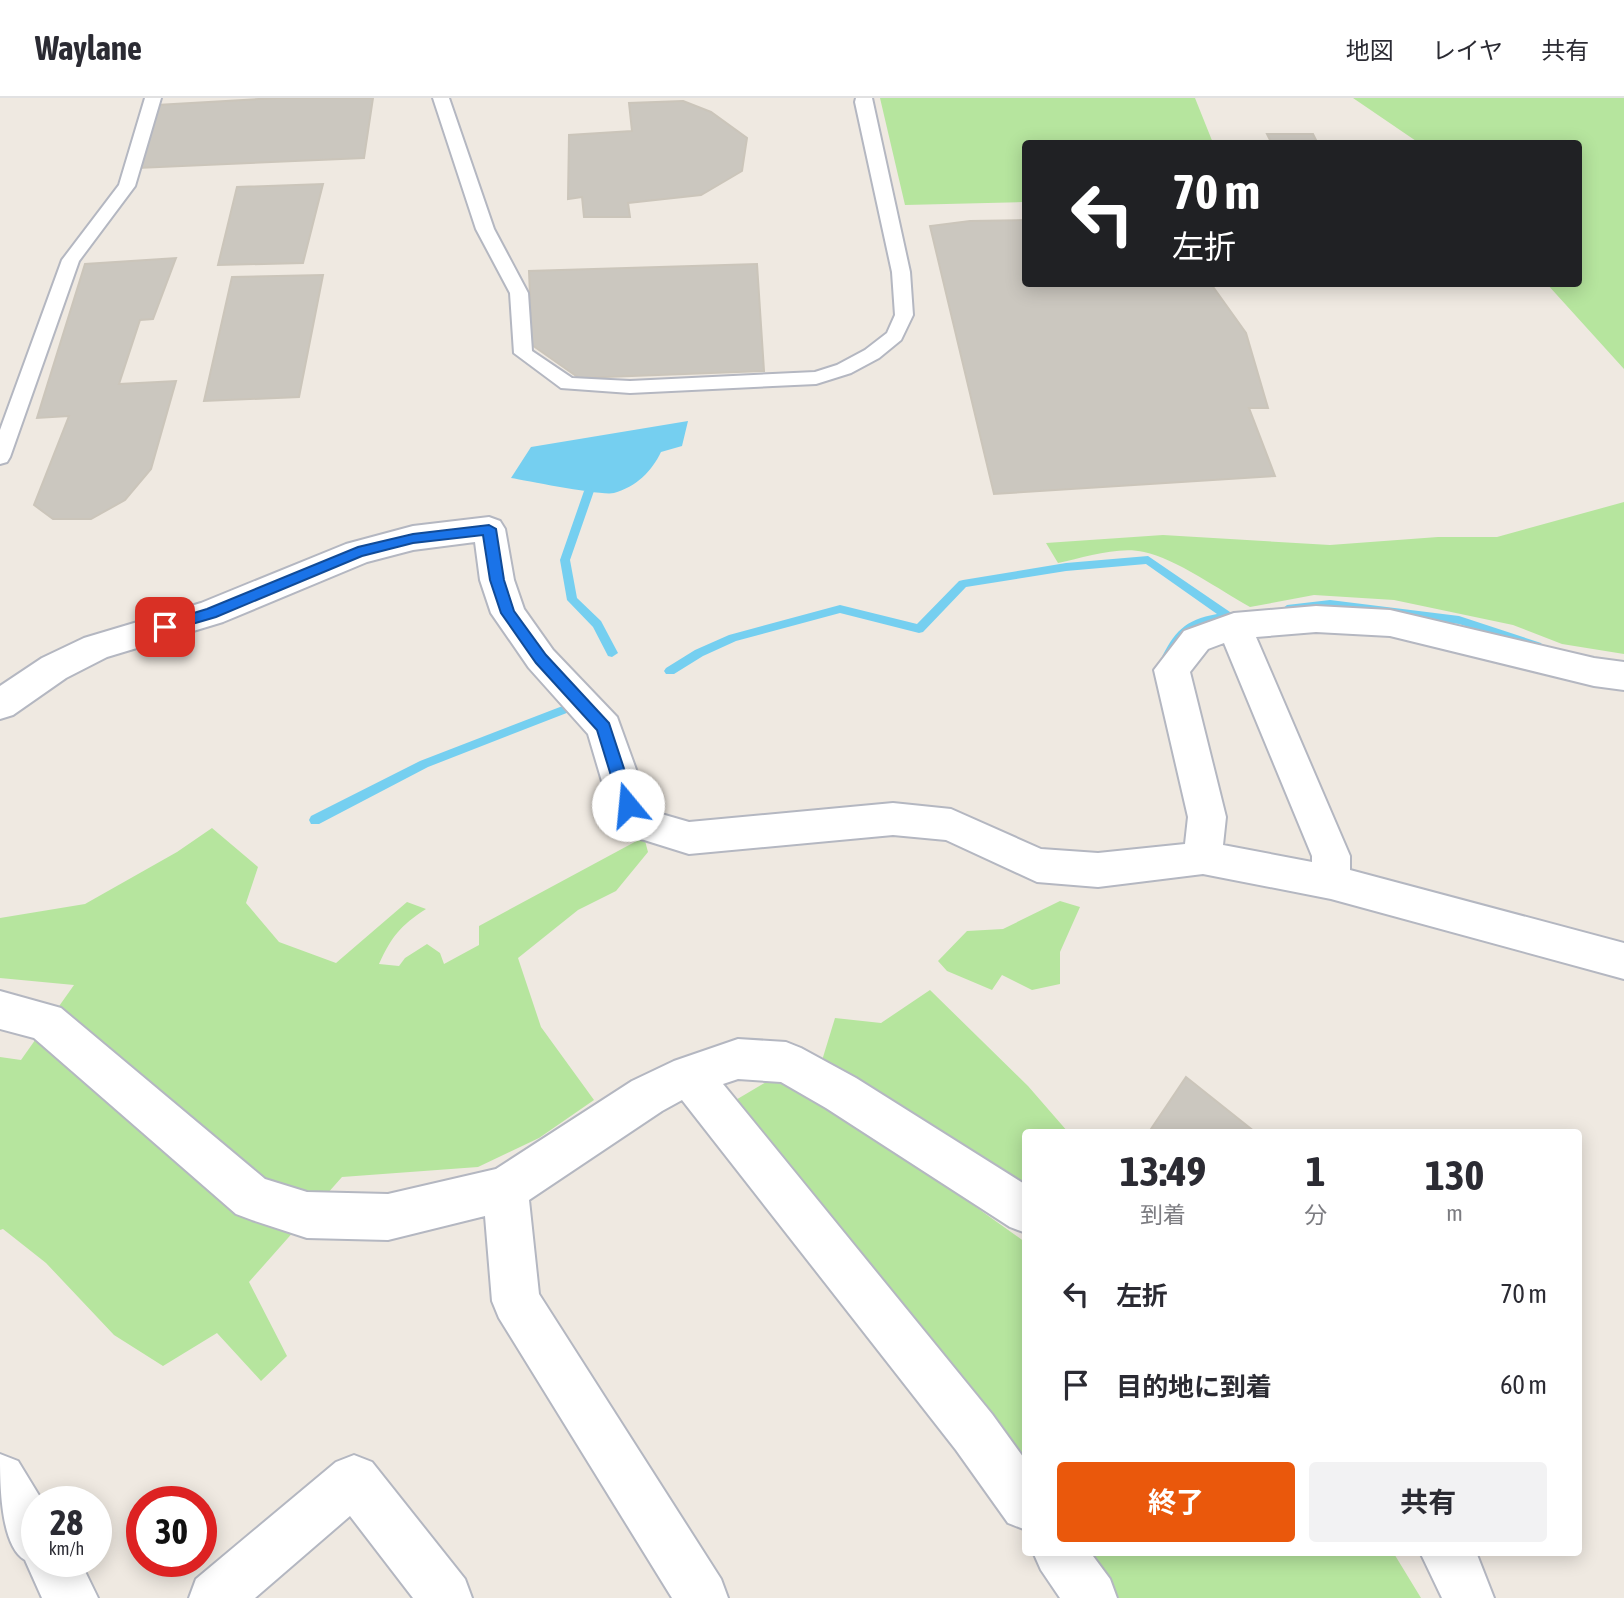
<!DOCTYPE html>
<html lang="ja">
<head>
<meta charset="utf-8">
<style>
  :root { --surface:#fff; --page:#f2f2f3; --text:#2b2b33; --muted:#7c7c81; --line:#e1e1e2; --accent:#ea580c }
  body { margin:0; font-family:"Asap Condensed","Noto Sans JP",sans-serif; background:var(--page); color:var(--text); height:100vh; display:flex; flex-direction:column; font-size:26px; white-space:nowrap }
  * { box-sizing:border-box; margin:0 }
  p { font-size:23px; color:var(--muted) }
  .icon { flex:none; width:38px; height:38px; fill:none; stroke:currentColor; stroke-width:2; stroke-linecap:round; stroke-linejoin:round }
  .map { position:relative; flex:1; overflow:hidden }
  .sheet { position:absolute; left:1022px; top:1031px; width:560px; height:427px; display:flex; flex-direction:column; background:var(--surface); border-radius:7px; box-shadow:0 4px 18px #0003 }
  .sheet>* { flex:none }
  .banner { position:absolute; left:1022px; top:42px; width:560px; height:147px; border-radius:7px; box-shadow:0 4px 18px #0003; background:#202124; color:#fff; overflow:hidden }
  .speed { position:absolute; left:21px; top:1388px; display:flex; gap:14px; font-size:35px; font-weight:700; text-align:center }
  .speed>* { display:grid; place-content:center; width:91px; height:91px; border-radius:50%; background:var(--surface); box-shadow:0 4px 18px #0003; line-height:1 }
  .speed small { font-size:18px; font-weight:400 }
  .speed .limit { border:10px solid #d22; background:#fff; color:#111 }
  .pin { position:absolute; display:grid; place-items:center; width:60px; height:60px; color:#fff; margin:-30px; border-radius:14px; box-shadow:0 4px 10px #0006 }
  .me { position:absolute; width:77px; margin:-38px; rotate:343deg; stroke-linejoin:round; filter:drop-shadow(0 0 5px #0008) }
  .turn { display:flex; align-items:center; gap:24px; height:147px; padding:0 35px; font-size:32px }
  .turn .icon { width:91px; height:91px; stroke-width:2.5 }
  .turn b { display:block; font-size:49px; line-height:60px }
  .eta { display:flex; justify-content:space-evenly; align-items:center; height:119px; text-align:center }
  .eta b { font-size:42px; font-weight:700; line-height:49px }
  .primary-button { display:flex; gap:14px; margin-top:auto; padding:14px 35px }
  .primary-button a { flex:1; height:80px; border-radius:7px; background:var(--accent); color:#fff; font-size:28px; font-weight:700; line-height:80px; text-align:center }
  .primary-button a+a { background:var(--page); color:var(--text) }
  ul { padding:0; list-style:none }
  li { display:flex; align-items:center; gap:21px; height:91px; padding:0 35px }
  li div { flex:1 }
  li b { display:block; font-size:26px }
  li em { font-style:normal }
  header { display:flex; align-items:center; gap:42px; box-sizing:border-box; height:98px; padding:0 35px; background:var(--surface); border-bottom:2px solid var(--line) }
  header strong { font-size:33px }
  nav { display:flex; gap:38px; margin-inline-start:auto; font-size:24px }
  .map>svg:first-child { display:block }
  .green { fill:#b6e59e }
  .water { fill:#75cff0 }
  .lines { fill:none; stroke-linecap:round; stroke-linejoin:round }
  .stream { fill:#75cff0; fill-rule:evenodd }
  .building { fill:#cbc7bf; stroke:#cbc5ba; stroke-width:2 }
  .service-casing { stroke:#b4b7c1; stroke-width:4 }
  .minor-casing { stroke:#b4b7c1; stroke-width:4 }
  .service { fill:#fff; fill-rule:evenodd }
  .minor { fill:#fff; fill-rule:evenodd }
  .route { fill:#1a73e8; stroke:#114b97; stroke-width:2 }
</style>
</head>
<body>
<header>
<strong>Waylane</strong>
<nav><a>地図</a><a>レイヤ</a><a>共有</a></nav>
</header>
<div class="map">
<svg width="1624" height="1500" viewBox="0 0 1624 1500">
  <rect width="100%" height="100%" fill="#efe9e1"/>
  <!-- green -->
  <path class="green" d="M880,0H1195L1213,45L1026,46L1025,104L905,107Z
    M1353,0H1624V271L1547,186H1578V46L1419,45Z
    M1624,404V556L1562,546L1513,527L1394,502L1314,497L1250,509C1221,493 1175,460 1144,454C1117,448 1084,460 1058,465L1046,445L1163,437L1330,447L1438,439H1497Z
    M212,730L258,769L246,805L279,844L336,865L407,804L426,811C400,828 392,838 379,866L399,868L405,860L427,846L440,855L444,866L479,847V828L644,739L648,754L616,793L578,812L518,860L541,929L594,1002L539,1040L478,1069L342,1079L249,1184L287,1258L261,1283L217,1235L163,1268L114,1237L46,1165L3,1131L0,1132V959L21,962L74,887L0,880V820L85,806L177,754Z
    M1060,803L1080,809L1060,854V886L1032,892L1002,877L992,892L947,873L938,863L967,833L1003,831Z
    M930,892L1028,988L1068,1034H1026L1025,1087L820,969L835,920L881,925Z
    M773,980L834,1008L1025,1144V1377L729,1006Z
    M1085,1454H1393L1421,1500H1119Z"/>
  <!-- water -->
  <path class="water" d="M688,323L682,348L661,354C652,373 636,389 614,395C601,398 529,383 511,380L531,349Z"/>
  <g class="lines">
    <!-- stream -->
    <path class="stream" d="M589,389L594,393L570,462L577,500L601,523L618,555L612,559L608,558L593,529L567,502L560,462L584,393Z
      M1148,458L1230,514H1242L1243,517L1242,520C1199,531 1192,522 1170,566L1166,567L1160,563C1174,534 1184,522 1217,516L1146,466L1066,473L966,489L923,534L919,535L840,515L736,543L703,558L674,576H666L664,573L666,570L695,552L729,537L840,507L917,526L959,483L963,482L1066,465Z
      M1330,502L1459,518L1541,545L1543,548L1537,552L1459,526L1330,510L1287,515L1282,511L1287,507Z
      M573,604L577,605L579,608L577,611L428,669L319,726H311L309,722L311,718L420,663Z"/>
  </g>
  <!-- building -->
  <path class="building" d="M276,0H373L364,60L138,70L157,7Z
    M683,3L711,14L747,40L742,73L701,97L628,105L630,119H584L582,99L568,101L569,37L632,33L629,5Z
    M1267,36H1313L1318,46H1272Z
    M323,86L303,165L218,167L237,89Z
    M1026,122V186H1211L1246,235L1268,310H1249L1275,378L994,396L930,128L970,123Z
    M176,160L153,221L140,222L119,286L176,283L151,371L125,402L91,421H53L34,407L69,318L37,320L85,166Z
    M757,166L764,273L579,280L532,247L529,173Z
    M323,177L299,299L204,303L232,179Z
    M1186,979L1255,1034H1149Z"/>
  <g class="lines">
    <defs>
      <path id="service" d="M145,0H161L135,88L79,163L10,359L7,364L0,366V332L62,162L119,87Z
        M433,0H449L494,131L528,195L532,253L572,280L630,283L815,274L837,267L865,252L887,235L895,217L892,174L855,4L856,0H872L910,174L913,217L901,242L879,260L851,275L816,286L630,295L561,290L514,255L510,195L476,131Z"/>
      <path id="minor" d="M489,419L500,423L505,431L514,482L524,511L553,552L617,619L651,713L689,724L893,705L951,711L1041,751L1098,755L1185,746L1188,719L1154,572L1184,533L1234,515L1316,508L1390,512L1594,560L1624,564V592L1594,588L1390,538L1316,534L1256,539L1350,758V772L1624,845V881L1331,801L1203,776L1098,789L1037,784L946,742L893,737L689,756L625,736L609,707L588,636L529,570L491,515L480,482L475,444L413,452L367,464L223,524L107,559L66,580L13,617L0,621V588L42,560L84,540L201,505L346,446L413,428ZM1224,545L1312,758V764L1223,747L1226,719L1190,574L1208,551Z
        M0,893L61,910L265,1081L307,1094L388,1096L496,1071L632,983L674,963L738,941L786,944L801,950L856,980L1026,1087V1135L1010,1129L826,1010L781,984L738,981L723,986L992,1316L1026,1363V1432L1008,1425L956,1352L682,1002L662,1013L529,1102L539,1196L721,1481L728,1500H672L499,1220L492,1203L485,1118L388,1142L307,1140L252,1122L236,1116L34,940L0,931Z
        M0,1356L18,1363L43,1404H37V1463H80L98,1500H42L25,1462C0,1448 0,1384 0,1356Z
        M354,1357L372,1364L465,1481L472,1500H413L350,1418L255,1500H189L196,1481L336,1364Z
        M1033,1454H1090L1110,1481L1117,1500H1060L1041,1472Z
        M1420,1454H1476L1494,1500H1442Z"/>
    </defs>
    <!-- service casing -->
    <use href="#service" class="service-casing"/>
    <!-- minor casing -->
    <use href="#minor" class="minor-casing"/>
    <!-- service -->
    <use href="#service" class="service"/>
    <!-- minor -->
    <use href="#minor" class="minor"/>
  </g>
  <!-- route -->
  <path class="route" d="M489,427L496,431L504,482L514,513L546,557L609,625L636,707L634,712L628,713L620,707L597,632L536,565L501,515L490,482L483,437L413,445L362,458L216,519L165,534L158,529L160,525L207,511L358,449L413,436Z"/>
</svg>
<div class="speed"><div>28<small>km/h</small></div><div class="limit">30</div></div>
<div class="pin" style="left:165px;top:529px;background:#d93025"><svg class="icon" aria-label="arrive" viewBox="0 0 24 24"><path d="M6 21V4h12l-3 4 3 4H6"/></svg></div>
<svg class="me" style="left:628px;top:707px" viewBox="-20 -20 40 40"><circle r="19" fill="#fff"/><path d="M0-13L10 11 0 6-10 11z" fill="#1a73e8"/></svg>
<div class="banner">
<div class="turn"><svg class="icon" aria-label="left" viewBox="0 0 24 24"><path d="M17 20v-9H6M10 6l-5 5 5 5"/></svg><div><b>70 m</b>左折</div></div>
</div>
<section class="sheet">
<div class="eta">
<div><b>13:49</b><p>到着</p></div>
<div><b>1</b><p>分</p></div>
<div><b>130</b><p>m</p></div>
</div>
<ul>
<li><svg class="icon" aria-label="left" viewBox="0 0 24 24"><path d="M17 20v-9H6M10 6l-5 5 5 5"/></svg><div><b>左折</b></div><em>70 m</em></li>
<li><svg class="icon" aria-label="arrive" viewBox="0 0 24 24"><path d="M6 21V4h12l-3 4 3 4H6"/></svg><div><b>目的地に到着</b></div><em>60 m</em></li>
</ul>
<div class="primary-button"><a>終了</a><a>共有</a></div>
</section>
</div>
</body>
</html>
